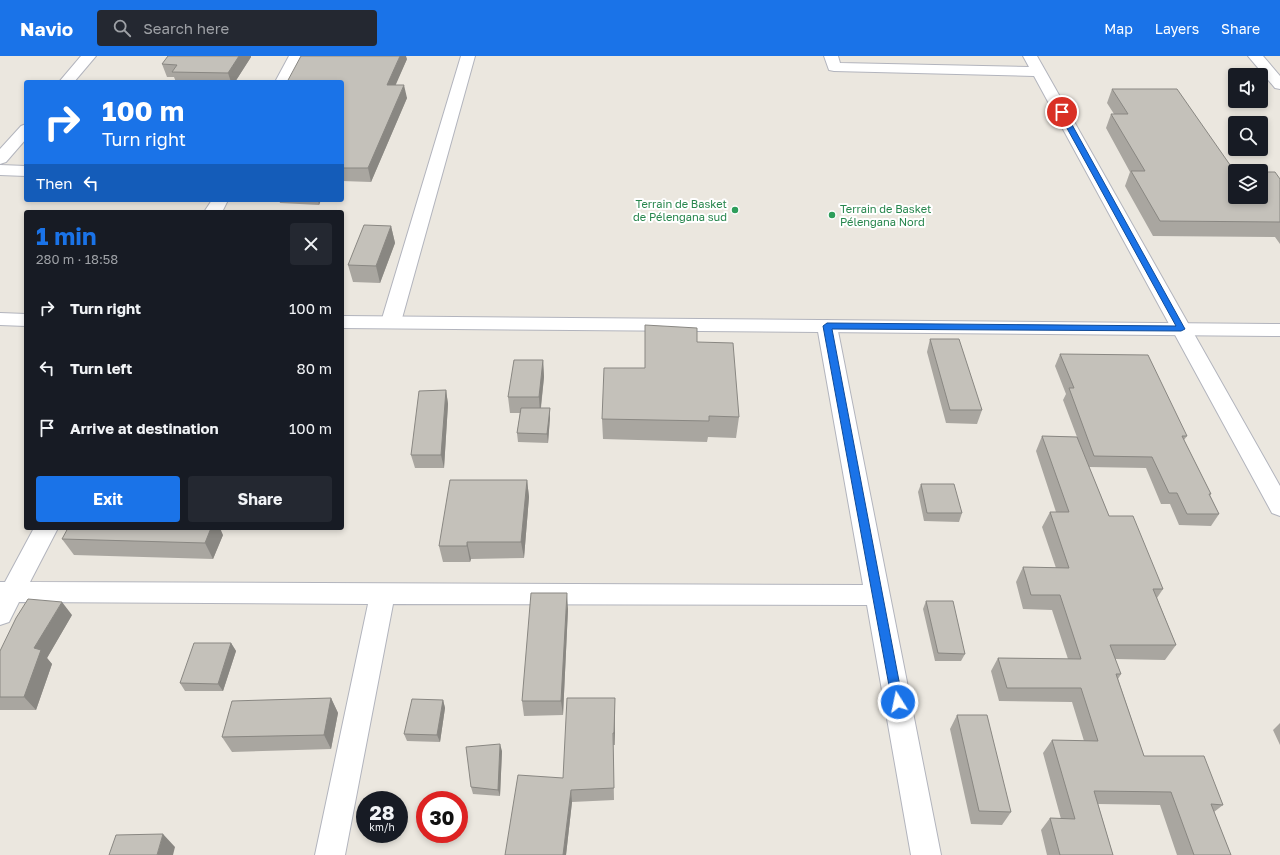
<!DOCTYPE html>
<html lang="en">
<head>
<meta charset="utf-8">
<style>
  :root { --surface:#171b24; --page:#242831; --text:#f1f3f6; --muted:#9ea1a6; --accent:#1a73e8 }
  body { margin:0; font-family:"Golos Text",sans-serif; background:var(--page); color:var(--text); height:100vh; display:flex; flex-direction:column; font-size:15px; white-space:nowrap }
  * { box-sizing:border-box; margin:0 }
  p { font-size:13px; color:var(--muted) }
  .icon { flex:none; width:22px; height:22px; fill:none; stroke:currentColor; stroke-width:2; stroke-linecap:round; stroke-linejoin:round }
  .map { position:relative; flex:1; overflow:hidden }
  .details { position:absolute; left:24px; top:154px; width:320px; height:320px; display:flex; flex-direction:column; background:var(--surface); border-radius:4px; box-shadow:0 2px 6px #0003 }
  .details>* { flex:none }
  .banner { position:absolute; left:24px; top:24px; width:320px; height:122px; border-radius:4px; box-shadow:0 2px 6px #0003; background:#1a73e8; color:#fff; overflow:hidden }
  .buttons { position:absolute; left:1228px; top:12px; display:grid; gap:8px }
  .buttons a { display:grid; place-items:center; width:40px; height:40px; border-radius:4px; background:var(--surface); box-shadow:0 2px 6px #0003; font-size:20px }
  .speed { position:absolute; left:356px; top:735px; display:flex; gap:8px; font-size:20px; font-weight:700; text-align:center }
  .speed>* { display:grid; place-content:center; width:52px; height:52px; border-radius:50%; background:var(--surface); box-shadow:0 2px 6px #0003; line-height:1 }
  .speed small { font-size:10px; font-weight:400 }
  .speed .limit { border:6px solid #d22; background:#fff; color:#111 }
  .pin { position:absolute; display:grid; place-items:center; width:34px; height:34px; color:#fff; margin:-17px; border:2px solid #fff; border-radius:50%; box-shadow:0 1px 4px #0007 }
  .me { position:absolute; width:44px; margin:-22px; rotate:350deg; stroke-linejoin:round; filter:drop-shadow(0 0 3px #0008) }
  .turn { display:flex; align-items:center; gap:14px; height:84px; padding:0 12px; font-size:18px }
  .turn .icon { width:52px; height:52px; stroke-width:2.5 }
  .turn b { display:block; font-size:28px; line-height:34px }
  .then { display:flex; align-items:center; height:38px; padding:0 12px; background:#0003; gap:8px; font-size:15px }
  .round { display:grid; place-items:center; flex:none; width:42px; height:42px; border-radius:4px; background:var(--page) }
  .summary { display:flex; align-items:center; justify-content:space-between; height:68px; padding:0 12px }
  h1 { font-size:24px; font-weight:700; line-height:30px; color:var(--accent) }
  .cta { display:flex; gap:8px; margin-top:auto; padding:8px 12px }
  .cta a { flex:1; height:46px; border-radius:4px; background:var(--accent); color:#fff; font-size:16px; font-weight:700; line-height:46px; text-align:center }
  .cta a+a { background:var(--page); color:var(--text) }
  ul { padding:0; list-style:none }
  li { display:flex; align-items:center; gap:12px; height:60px; padding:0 12px }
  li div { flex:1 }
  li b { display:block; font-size:15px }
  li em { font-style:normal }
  header { display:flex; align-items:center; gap:24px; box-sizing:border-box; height:56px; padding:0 20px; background:var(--accent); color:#fff }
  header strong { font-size:19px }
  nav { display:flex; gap:22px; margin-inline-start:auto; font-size:14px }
  .search { width:280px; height:36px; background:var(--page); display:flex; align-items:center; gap:10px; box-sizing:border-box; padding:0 14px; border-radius:4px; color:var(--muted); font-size:15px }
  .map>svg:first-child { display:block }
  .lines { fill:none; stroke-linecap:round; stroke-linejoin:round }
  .minor-casing { stroke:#b2b4bd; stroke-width:2 }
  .tertiary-casing { stroke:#b2b4bd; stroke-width:2 }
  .minor { fill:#fff; fill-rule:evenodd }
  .tertiary { fill:#fff; fill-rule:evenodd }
  .wall { fill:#a9a6a0 }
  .shaded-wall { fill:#898782 }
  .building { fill:#c4c1ba; stroke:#898782 }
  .route { fill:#1a73e8; stroke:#114b97 }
  .leisure-dot { fill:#2e9e5b; stroke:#fff; stroke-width:1.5 }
  .labels { text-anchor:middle; stroke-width:4; stroke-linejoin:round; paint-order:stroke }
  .far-leisure-label { font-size:11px; fill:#27864d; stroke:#fff; text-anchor:end }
</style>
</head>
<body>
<header>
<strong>Navio</strong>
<div class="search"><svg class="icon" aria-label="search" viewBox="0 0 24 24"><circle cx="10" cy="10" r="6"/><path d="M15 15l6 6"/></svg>Search here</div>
<nav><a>Map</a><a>Layers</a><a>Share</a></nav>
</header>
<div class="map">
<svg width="1280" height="799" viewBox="0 0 1280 799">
  <rect width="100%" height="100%" fill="#ebe7df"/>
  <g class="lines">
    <defs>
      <path id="minor" d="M81,0H96L74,26H59Z
        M289,0H303L289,26H275Z
        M461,0H475L401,266L398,270L391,272L384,270L381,266Z
        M824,0H838L840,7L1029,11L1023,0H1037L1280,430V460L1272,457L1034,20L834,15L829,14Z
        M1248,0H1263L1280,20V33L1275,32Z
        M26,68V83L6,106L0,108V93L21,70Z
        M0,109L26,110V120L0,119Z
        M212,144H228L222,156H204Z
        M827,264L834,266L837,270L941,799H911L867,549L393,548L345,799H315L368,548L19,546L9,566L0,569V526H5L34,472H58L30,526L863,529L817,270L820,266Z"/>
      <path id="tertiary" d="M0,257L26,258V270L0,269Z
        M342,260L1280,268V280L342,272Z"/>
    </defs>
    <!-- minor casing -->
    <use href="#minor" class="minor-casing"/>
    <!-- tertiary casing -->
    <use href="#tertiary" class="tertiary-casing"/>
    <!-- minor -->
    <use href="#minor" class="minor"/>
    <!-- tertiary -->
    <use href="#tertiary" class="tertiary"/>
  </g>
  <!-- wall -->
  <path class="wall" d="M168,0H251V1L235,26H176L174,21H167L162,8Z
    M407,3L395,29L407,42L371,126L342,125V26Z
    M1112,33L1235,116L1280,123V188L1275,181L1153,180L1125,130L1130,116L1106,72L1111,58H1114L1107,47Z
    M279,144H321L319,149L280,147Z
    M391,170L395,187L380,227L353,226L348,209Z
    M930,283L982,354L977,368L946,367L927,296Z
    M697,286L739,361L736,382L708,381L707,386L603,383L602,363L645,312Z
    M1060,298L1187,380L1184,384L1211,438L1210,439L1219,458L1211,470L1179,469L1170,448H1161L1146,412L1089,411L1109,460L1163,533L1157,542L1176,589L1165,604L1115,603L1121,618L1118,623L1144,700L1223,749L1214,756L1231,799H1177L1160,749L1098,748L1113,799H1047L1041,774L1050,762L1061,763L1043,697L1052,684L1084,685L1072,646L999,645L991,615L998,602L1068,603L1052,554L1023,553L1016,526L1023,511L1056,512L1042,471L1050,456H1056L1036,395L1042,380L1077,381L1063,344L1066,338L1055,310Z
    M543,304L544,321L541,352H550V361L548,387L518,386L517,377L520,357H510L508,341Z
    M446,334L448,348L444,412H415L411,399Z
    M527,424L529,441L524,502L471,503L470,506H443L439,490Z
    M921,428L962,457L959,466L924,465L918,436Z
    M223,479L213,503L74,499L62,483Z
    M926,545L965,598L961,605H935L923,553Z
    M568,553L563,659L524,660L522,645Z
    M72,559L47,602L52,608L36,654H0V595Z
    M231,587L236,595L223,635H185L180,627Z
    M331,642L338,657L331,693L232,696L222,681Z
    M443,644L445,652L440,686L407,685L404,678Z
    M615,655V689H613L614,744L572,746L566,799H505L563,722Z
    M957,659L1011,756L1002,769L971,768L950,673Z
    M1280,667V689L1273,674Z
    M502,695L500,740L473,738L471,731Z"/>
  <!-- shaded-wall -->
  <path class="shaded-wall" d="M239,0H251V1L235,26H231L228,17Z
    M400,0H406L407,3L390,42L387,29Z
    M404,29L407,42L371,126L368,112Z
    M318,144H321L319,149Z
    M391,170L395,187L380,227L376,210Z
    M543,304L544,321L540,358L539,341Z
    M446,334L448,348L444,412L441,399Z
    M550,352V361L548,387L547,378Z
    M527,424L529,441L524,502L521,486Z
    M210,472H220L223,479L213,503L205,487Z
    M467,486L471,503L470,506L467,490Z
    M567,537L568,553L563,659L561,645Z
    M62,546L72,559L47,602L52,608L36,654L24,641L34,592Z
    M231,587L236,595L223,635L218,628Z
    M331,642L338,657L331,693L324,679Z
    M615,642V689L614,677Z
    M443,644L445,652L440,686L437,679Z
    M500,688L502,695L500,740L498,734Z
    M571,734L572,746L566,799H563Z
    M163,778L175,791L173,799H157Z"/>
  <!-- building -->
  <path class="building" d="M168,0H239L228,17L172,16L177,9L162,8Z
    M301,0H400L387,29H404L368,112H342V26H287Z
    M1112,33H1177L1235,116V141H1261V116H1275L1280,123V166L1160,165L1131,115H1145L1111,58H1128Z
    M364,169L391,170L376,210L348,209Z
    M645,269L697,272V286L733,287L739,361L709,360V365L602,363L604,312H645Z
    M930,283H959L982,354H950Z
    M1060,298L1148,299L1187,380H1182L1211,438H1209L1219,458H1187L1177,437H1169L1152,401L1094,400L1069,332H1074Z
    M514,304H543L539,341H508Z
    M446,334L441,399H411L419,335Z
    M521,352H550L547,378L517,377Z
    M1042,380L1077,381L1109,460H1133L1163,533H1153L1176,589H1110L1121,618H1116L1144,700H1204L1223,749L1211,748L1231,799H1194L1171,736L1094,735L1113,799H1060L1050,762L1075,763L1052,684L1098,685L1081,632H1007L998,602L1081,603L1060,539H1031L1023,511L1069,512L1050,456H1069Z
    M450,424H527L521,486H467V490H439Z
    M921,428H954L962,457H927Z
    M68,472H211L205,487L62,483Z
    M531,537H567L561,645H522Z
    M28,543L62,546L34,592L41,594L24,641H0V595L16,562Z
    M926,545H953L965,598L938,597Z
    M194,587H231L218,628L180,627Z
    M331,642L324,679L222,681L232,645Z
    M567,642H615L614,677H613L614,732L571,734L563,799H505L518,719L563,722Z
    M412,643L443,644L437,679L404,678Z
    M957,659H987L1011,756L979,755Z
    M500,688L498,734L471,731L466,691Z
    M163,778L157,799H109L116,779Z"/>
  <!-- route -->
  <path class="route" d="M1059,55L1065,56L1185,273L1181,275L832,273L903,646L902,650L898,651L894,650L892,646L823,270L827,267L1176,270L1058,56Z"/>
  <!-- markers -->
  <g class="leisure-dot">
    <circle cx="735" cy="154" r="4"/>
    <circle cx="832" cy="159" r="4"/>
  </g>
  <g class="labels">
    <!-- far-leisure labels -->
    <g class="far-leisure-label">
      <text x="727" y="152">Terrain de Basket<tspan x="727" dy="13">de Pélengana sud</tspan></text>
      <text x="840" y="157" text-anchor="start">Terrain de Basket<tspan x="840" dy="13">Pélengana Nord</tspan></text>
    </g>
  </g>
</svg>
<div class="buttons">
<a><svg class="icon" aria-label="sound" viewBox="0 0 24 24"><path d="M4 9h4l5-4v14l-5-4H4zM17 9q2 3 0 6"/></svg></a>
<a><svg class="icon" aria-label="search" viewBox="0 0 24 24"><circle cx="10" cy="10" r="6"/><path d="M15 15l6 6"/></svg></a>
<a><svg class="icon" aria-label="layers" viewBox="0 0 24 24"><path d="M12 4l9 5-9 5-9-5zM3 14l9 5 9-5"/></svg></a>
</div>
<div class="speed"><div>28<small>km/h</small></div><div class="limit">30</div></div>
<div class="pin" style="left:1062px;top:56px;background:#d93025"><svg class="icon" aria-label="arrive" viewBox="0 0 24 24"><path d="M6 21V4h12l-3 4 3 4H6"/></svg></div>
<svg class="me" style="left:898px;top:646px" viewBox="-20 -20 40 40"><circle r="17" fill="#1a73e8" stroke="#fff" stroke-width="3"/><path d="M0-11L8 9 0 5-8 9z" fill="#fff"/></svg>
<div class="banner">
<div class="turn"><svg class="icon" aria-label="right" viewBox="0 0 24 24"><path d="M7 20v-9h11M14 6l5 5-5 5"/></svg><div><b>100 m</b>Turn right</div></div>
<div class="then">Then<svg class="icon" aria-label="left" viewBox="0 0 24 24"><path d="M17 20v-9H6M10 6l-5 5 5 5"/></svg></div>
</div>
<section class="details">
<div class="summary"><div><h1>1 min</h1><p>280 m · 18:58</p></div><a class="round"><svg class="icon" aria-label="close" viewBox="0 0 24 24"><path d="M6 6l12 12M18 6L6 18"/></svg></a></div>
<ul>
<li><svg class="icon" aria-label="right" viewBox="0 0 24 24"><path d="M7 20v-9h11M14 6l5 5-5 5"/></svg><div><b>Turn right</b></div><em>100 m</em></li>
<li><svg class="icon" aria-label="left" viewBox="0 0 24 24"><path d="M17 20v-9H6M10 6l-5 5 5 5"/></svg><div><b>Turn left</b></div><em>80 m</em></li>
<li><svg class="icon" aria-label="arrive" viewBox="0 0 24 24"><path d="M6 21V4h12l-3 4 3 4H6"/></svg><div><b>Arrive at destination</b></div><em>100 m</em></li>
</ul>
<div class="cta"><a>Exit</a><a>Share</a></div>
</section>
</div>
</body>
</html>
